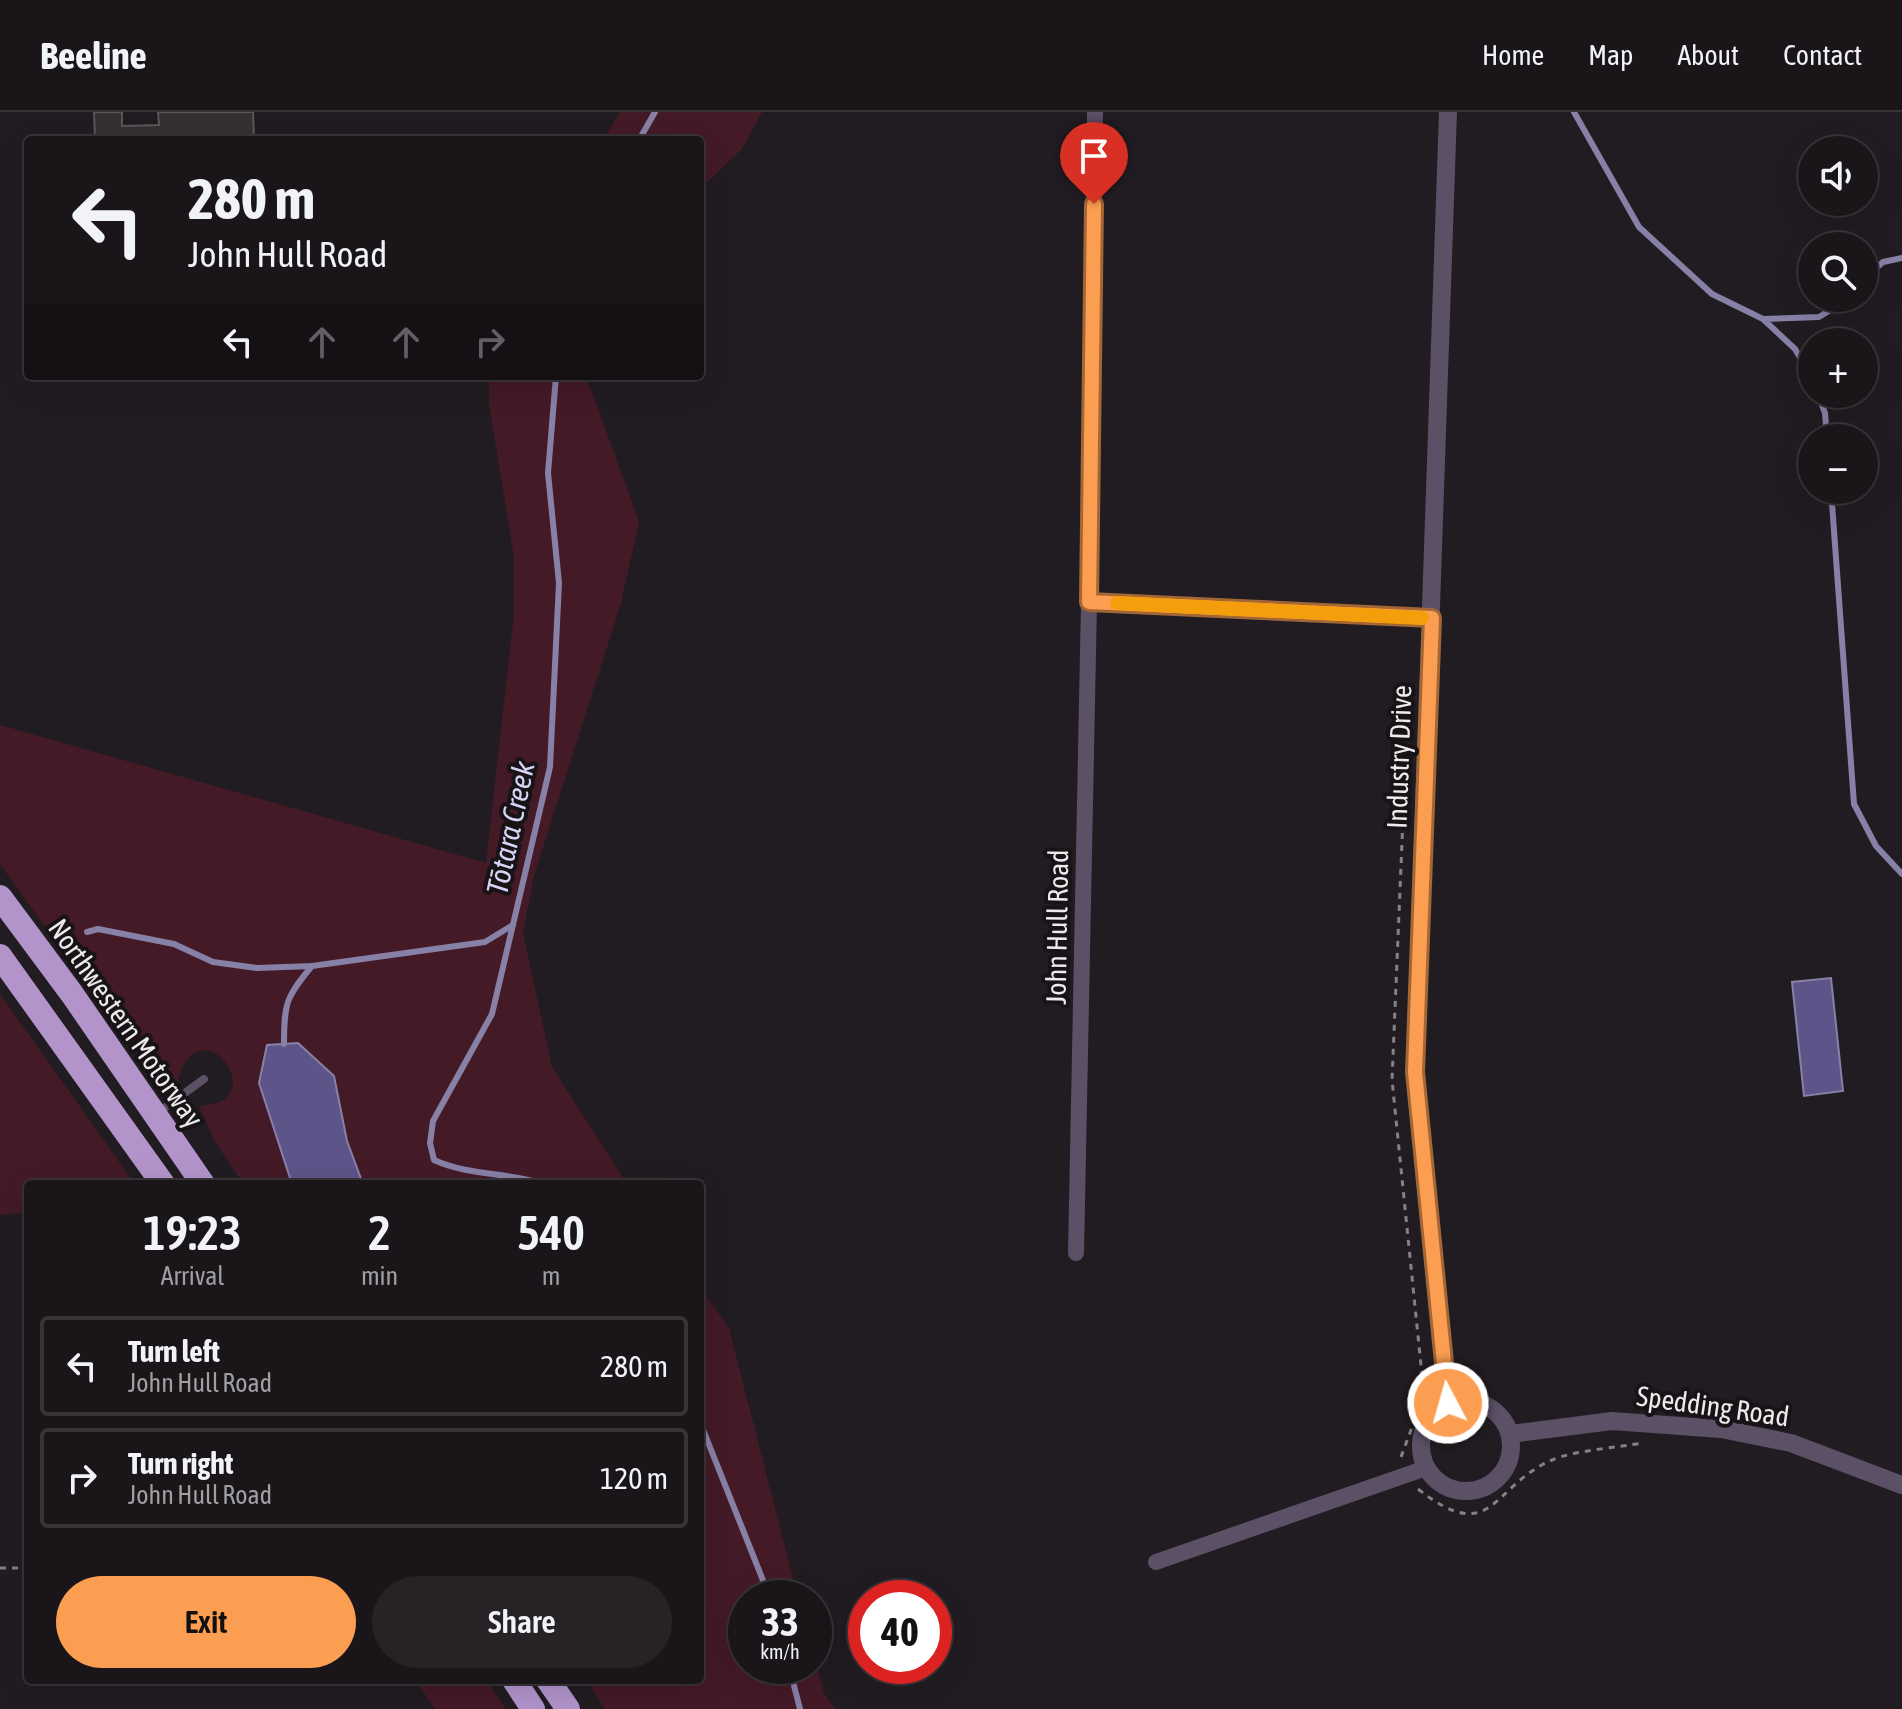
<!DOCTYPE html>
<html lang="en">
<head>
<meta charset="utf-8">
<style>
  :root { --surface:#191519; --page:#262226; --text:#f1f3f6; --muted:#9f9fa2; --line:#373438; --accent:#fb9e51 }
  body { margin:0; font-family:"Asap Condensed",sans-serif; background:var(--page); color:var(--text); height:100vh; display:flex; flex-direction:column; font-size:30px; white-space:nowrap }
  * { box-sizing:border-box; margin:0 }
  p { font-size:26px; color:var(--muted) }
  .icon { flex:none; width:44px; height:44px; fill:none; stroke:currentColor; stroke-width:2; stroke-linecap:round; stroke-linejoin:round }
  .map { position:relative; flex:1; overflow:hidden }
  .details { position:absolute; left:24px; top:1068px; width:680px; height:504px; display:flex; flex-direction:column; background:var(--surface); border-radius:8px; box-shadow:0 8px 32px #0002,0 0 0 2px var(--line) }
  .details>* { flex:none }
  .banner { position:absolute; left:24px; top:24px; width:680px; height:244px; border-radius:8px; box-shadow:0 8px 32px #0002,0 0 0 2px var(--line); background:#191519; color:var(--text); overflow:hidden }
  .controls { position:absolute; left:1798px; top:24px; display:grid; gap:16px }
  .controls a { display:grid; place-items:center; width:80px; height:80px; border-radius:50%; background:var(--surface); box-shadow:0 8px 32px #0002,0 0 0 2px var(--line); font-size:40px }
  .speed { position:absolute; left:728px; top:1468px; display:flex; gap:16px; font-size:40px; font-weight:700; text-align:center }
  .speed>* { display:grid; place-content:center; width:104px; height:104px; border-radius:50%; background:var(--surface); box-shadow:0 8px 32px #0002,0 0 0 2px var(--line); line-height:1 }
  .speed small { font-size:20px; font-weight:400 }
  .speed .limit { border:12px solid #d22; background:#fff; color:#111 }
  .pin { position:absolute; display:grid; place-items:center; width:68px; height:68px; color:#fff; margin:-82px -34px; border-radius:50% 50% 50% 0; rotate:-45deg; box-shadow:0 0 8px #0007 }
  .pin .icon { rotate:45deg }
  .me { position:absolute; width:88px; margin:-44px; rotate:354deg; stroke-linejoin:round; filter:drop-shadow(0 0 6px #0008) }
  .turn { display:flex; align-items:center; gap:28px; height:168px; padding:0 32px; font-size:36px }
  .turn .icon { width:104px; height:104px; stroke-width:2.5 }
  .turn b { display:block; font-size:56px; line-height:68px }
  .lanes { display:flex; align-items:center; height:76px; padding:0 32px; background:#0003; justify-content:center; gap:40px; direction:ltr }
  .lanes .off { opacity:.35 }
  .eta { display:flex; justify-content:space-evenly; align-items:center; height:136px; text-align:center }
  .eta b { font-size:48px; font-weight:600; line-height:56px }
  .action { display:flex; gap:16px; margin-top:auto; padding:16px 32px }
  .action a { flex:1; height:92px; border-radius:48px; background:var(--accent); color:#111; font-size:32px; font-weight:600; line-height:92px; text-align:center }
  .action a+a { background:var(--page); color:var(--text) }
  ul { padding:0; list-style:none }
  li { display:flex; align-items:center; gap:24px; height:100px; margin:0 16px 12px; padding:0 16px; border:4px solid var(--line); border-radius:8px }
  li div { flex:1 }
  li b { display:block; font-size:30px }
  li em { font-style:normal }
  header { display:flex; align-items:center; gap:48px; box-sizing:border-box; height:112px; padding:0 40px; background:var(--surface); border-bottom:2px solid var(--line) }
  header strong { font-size:38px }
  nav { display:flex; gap:44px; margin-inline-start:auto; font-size:28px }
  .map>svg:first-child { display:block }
  .green { fill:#441a27 }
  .water { fill:#5d5489; stroke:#8881a7; stroke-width:2 }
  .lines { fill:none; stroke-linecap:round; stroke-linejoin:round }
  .stream { stroke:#8881a7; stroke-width:6 }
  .building { fill:#363033; stroke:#5c5558; stroke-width:2 }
  .path { stroke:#858185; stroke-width:3; stroke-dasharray:6 6; stroke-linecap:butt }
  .service { stroke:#5b5066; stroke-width:8 }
  .minor { stroke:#5b5066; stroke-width:16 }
  .tertiary { stroke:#5b5066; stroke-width:18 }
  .motorway { stroke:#b294cb; stroke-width:24 }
  .route-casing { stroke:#a36735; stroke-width:20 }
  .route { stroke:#fb9e51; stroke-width:14 }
  .slow { stroke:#f59e0b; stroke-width:14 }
  .labels { text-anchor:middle; stroke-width:8; stroke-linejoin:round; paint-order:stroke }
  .street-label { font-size:28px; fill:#edeaed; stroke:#171317 }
  .water-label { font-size:30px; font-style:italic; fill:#d7d3f4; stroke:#171317 }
</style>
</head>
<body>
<header>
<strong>Beeline</strong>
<nav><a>Home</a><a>Map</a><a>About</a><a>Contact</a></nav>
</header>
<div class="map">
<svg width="1902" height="1597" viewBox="0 0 1902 1597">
  <rect width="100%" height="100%" fill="#211c21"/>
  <!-- green -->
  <path class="green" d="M620,0H762L742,37L700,77V28H603Z
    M489,264H586L639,409L621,491L534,764L523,821L552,955L627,1072H363L347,1029L334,964L259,971L292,1072H243L214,1028L199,994C206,993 217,992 223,988C252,969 210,917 187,948C180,956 178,972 175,983L166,984L0,752V613L486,751L514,502V445L489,292Z
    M0,882L135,1072H28V1100L0,1103Z
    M700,1175L729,1216L798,1486H746V1554H814V1544L824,1581L835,1597H605L586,1568H700Z
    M415,1568H486L506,1597H435Z"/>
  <!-- water -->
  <path class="water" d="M1831,866L1843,979L1804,984L1792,870Z
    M298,931L334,964L347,1029L363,1072H292L259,971L267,933Z"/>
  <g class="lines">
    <!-- stream -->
    <path class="stream" d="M1574,0L1639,115L1712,182L1763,207L1819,205L1850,186
      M639,28L655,0
      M1864,167L1883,150L1902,146
      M1764,208L1795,237L1812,266
      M1818,282L1825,301L1827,326
      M1831,378L1854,692L1876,734L1902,762
      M87,820L98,817L174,832L213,850L257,856L312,854L485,830L513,813
      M284,932C284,891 286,885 312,854
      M543,1072C507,1060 469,1064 434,1048L430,1031L433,1009L492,902L550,655L559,471L548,361L556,264
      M700,1310L770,1486
      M789,1554L800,1597"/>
  </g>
  <!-- building -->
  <path class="building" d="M94,0H122V14L159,13L158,0H253L254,28H95Z"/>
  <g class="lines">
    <!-- path -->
    <path class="path" d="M1401,1345L1424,1283L1392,968L1405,659
      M1418,1377C1493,1436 1491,1374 1552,1348C1572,1339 1619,1335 1643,1331
      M0,1456H28"/>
    <!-- service -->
    <path class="service" d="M156,1002L204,967"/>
    <!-- minor -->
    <path class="minor" d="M1089,490L1432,506
      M1076,1141L1089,490L1095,0
      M1156,1450L1426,1356"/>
    <!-- tertiary -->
    <path class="tertiary" d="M1448,0L1415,960L1448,1291
      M1421 1334a45 45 0 1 1 90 0a45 45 0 1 1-90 0Z
      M1510,1322L1612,1309L1721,1317L1791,1331L1902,1373"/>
    <!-- motorway -->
    <path class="motorway" d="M0,785L72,882L203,1072
      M0,844L163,1072
      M514,1568L533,1597
      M548,1568L568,1597"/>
  </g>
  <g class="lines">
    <defs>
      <path id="route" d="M1094,92L1089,490L1432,506L1415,960L1448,1291"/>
    </defs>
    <!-- route casing -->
    <use href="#route" class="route-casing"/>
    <!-- route -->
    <use href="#route" class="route"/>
    <!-- slow -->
    <path class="slow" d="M1117,491L1422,506"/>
  </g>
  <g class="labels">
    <!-- street labels -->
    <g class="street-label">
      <text transform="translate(1399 645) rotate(-88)" y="10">Industry Drive</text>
      <text transform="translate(1057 815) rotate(-89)" y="10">John Hull Road</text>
      <text transform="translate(126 911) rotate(55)" y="10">Northwestern Motorway</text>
      <text transform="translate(1713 1294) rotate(8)" y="10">Spedding Road</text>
    </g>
    <!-- water labels -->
    <g class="water-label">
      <text transform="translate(511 716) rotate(-78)" y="10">Tōtara Creek</text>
    </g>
  </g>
</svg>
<div class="controls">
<a><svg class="icon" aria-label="sound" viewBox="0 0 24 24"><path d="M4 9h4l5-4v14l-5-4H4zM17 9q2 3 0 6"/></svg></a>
<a><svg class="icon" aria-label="search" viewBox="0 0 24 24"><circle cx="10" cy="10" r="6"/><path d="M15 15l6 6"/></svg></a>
<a>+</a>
<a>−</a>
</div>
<div class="speed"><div>33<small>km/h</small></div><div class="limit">40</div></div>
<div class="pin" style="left:1094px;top:92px;background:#d93025"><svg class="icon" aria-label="arrive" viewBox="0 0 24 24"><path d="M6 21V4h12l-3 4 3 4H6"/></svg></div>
<svg class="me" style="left:1448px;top:1291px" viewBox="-20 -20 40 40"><circle r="17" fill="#fb9e51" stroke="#fff" stroke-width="3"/><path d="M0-11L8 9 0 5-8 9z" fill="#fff"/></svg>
<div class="banner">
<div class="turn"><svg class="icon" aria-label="left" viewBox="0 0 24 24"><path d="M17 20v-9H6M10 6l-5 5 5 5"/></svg><div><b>280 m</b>John Hull Road</div></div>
<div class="lanes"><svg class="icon" aria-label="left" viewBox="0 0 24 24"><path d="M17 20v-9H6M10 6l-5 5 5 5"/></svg><svg class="icon off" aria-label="ahead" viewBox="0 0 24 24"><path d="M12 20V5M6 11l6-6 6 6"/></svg><svg class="icon off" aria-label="ahead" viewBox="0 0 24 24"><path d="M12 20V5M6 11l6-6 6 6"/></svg><svg class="icon off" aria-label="right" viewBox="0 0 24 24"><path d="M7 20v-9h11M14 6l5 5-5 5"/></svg></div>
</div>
<section class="details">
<div class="eta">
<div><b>19:23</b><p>Arrival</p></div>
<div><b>2</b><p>min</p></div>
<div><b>540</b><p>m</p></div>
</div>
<ul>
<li><svg class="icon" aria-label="left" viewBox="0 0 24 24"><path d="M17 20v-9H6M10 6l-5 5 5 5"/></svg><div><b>Turn left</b><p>John Hull Road</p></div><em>280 m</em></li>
<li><svg class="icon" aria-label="right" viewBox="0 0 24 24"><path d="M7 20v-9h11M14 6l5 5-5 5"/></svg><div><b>Turn right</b><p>John Hull Road</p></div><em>120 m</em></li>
</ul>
<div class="action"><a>Exit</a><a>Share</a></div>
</section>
</div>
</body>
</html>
